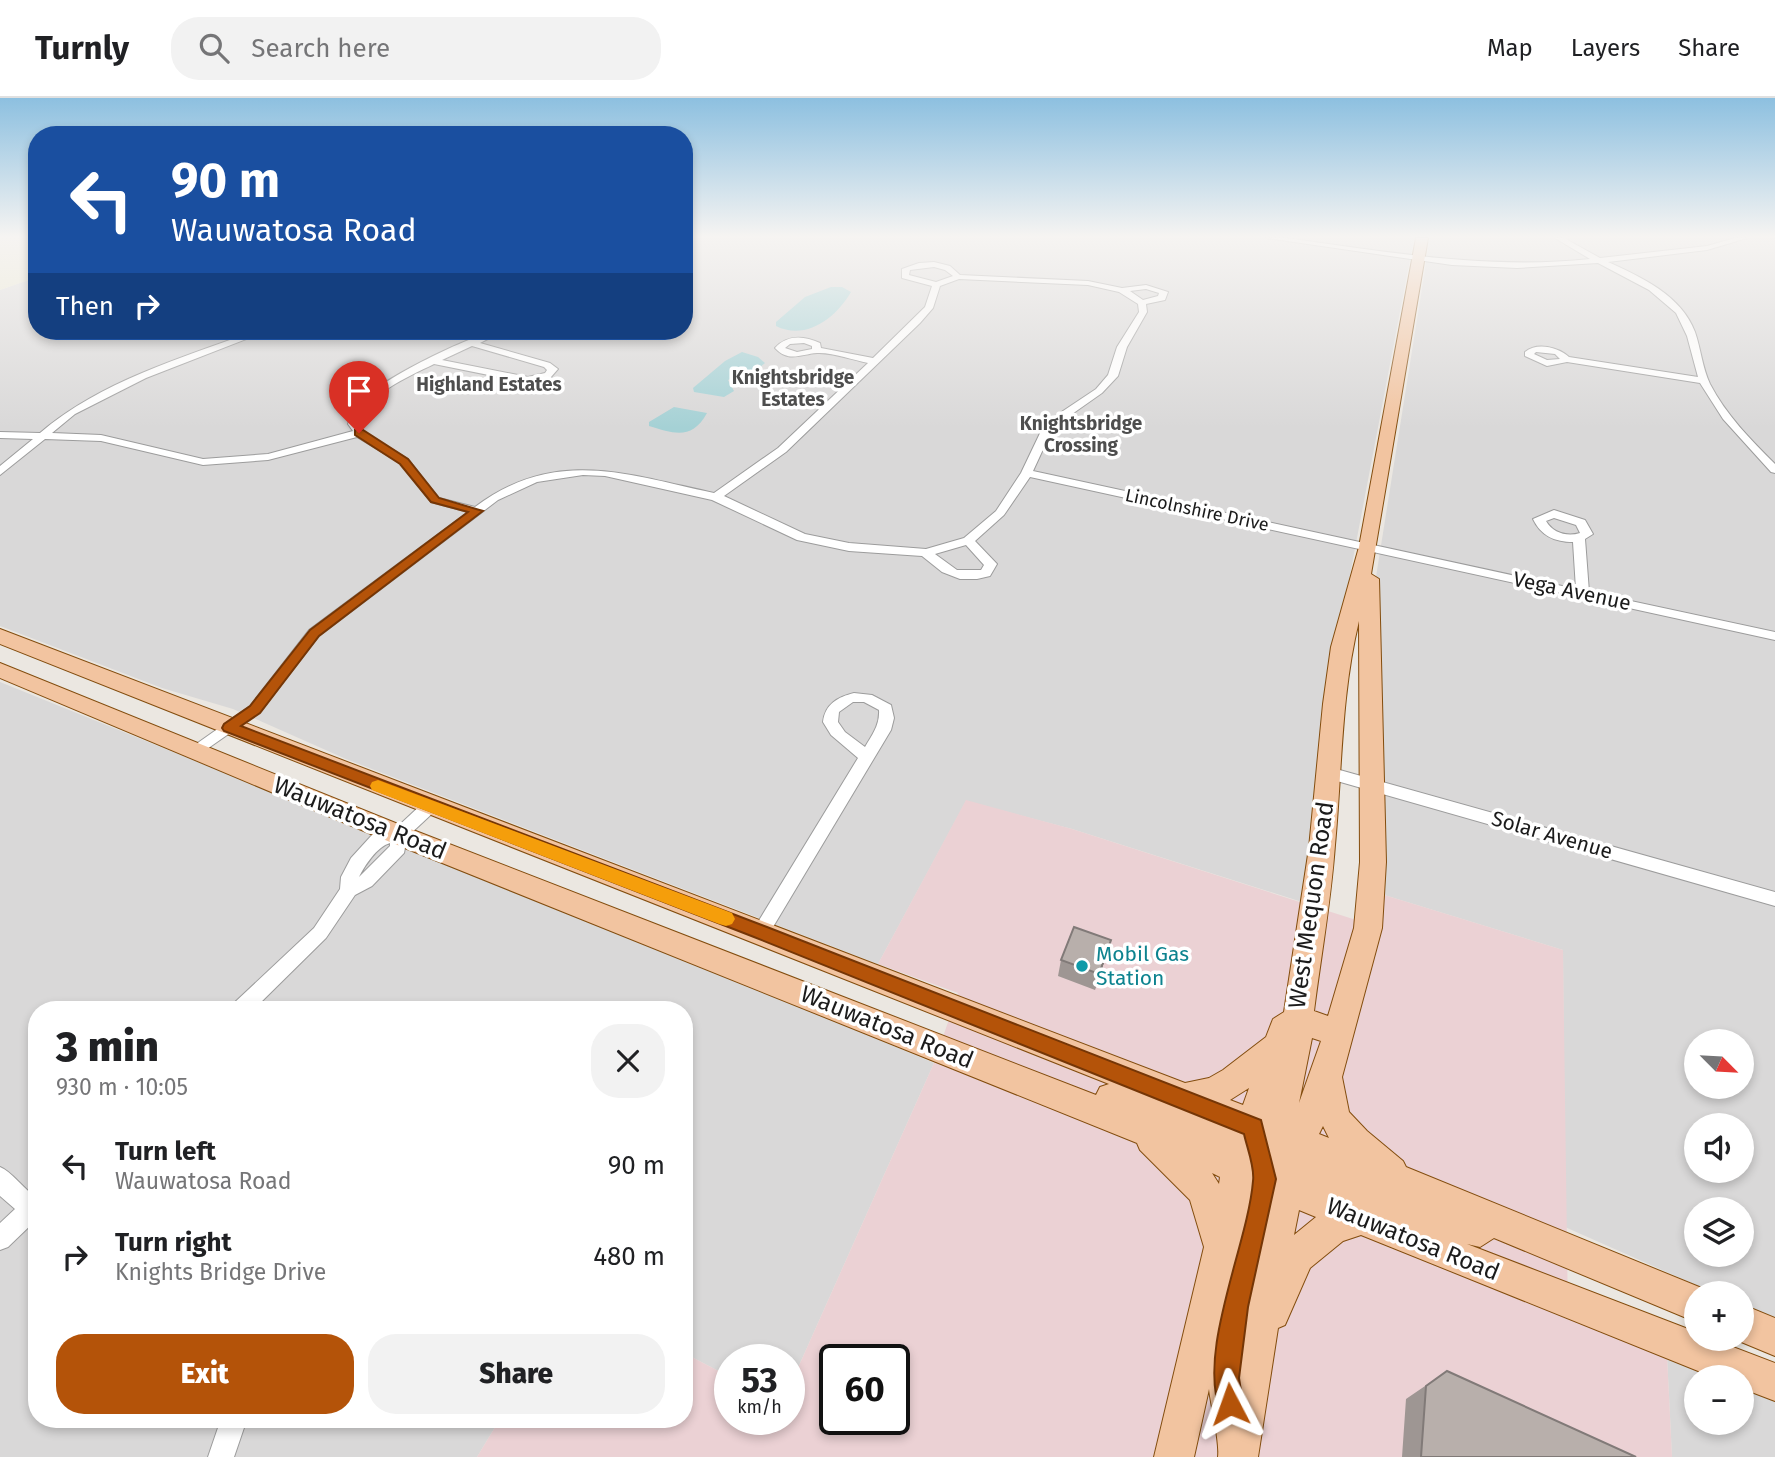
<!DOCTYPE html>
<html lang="en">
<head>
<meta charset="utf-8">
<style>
  :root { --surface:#fff; --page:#f2f2f2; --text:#202124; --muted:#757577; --line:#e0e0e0; --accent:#b45309 }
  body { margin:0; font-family:"Fira Sans",sans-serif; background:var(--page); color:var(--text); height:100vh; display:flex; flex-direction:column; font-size:26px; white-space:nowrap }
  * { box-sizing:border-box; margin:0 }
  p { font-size:23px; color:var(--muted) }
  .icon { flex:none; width:38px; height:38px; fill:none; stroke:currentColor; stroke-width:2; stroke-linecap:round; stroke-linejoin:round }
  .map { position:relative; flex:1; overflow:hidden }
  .side { position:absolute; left:28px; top:903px; width:665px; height:427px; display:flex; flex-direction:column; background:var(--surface); border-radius:28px; box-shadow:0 4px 10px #0003 }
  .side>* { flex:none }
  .guide { position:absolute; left:28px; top:28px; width:665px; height:214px; border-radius:28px; box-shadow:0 4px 10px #0003; background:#1a4fa0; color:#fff; overflow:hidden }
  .needle { width:46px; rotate:114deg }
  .controls { position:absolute; left:1684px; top:931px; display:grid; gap:14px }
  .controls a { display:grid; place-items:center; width:70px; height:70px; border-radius:50%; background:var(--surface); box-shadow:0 4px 10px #0003; font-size:35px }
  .speed { position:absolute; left:714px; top:1246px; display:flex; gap:14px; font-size:35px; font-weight:700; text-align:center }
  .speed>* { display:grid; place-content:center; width:91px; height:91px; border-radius:50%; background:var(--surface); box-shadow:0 4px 10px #0003; line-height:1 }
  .speed small { font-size:18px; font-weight:400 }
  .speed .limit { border:4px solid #111; border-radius:10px; background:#fff; color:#111 }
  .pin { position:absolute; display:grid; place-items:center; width:60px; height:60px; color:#fff; margin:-72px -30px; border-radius:50% 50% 50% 0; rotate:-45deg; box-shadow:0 0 7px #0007 }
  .pin .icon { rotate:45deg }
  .me { position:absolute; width:77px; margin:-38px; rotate:356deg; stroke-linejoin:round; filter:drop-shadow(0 0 5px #0008) }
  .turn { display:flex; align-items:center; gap:24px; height:147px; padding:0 28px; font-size:32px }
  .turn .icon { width:91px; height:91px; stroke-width:2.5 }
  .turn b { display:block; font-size:49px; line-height:60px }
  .then { display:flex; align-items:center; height:66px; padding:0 28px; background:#0003; gap:14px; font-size:26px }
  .round { display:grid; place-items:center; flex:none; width:74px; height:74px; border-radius:28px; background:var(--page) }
  .headline { display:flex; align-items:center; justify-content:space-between; height:119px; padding:0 28px }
  h1 { font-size:42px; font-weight:800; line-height:52px }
  .button { display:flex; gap:14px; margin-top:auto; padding:14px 28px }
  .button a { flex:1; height:80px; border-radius:28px; background:var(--accent); color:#fff; font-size:28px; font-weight:800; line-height:80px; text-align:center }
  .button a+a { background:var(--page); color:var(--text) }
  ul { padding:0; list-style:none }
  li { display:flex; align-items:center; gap:21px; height:91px; padding:0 28px }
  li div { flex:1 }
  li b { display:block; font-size:26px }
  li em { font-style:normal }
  header { display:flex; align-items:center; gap:42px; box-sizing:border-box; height:98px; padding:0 35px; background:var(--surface); border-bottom:2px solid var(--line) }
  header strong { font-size:33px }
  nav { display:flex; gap:38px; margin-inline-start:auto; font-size:24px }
  .search { width:490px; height:63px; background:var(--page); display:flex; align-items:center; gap:18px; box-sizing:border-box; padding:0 24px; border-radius:28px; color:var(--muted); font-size:26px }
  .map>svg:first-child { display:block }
  .residential { fill:#d9d8d8; fill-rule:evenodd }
  .commercial { fill:#ebd1d4; fill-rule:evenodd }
  .farmland { fill:#e9e7ce }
  .water { fill:#a5d1d5 }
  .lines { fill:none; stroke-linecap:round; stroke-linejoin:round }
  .minor-casing { stroke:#9c9c9c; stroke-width:2 }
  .primary-casing { stroke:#834d0e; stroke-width:2 }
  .minor { fill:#fff; fill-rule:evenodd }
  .primary { fill:#f2c4a0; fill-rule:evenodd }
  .wall { fill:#9e9693 }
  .shaded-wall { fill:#817a78 }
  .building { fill:#b8afab; stroke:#817a78; stroke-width:2 }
  .route { fill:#b45309; stroke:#753606; stroke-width:2 }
  .slow { fill:#f59e0b }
  .culture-dot { fill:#0f9aa8; stroke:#fff; stroke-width:2.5 }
  .labels { text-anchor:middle; stroke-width:7; stroke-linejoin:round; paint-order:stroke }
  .far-street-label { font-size:18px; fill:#1b1b1b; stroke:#fff }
  .far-neighbourhood-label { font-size:19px; font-weight:bold; fill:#4e4e4e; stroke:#fff }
  .street-label { font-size:21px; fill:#1b1b1b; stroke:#fff }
  .culture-label { font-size:21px; fill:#0d838f; stroke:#fff; text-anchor:start }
  .near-street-label { font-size:24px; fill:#1b1b1b; stroke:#fff }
</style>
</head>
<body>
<header>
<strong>Turnly</strong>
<div class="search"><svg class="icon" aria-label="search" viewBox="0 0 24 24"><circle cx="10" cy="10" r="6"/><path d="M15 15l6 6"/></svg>Search here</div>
<nav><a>Map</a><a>Layers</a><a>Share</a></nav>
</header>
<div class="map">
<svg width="1775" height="1359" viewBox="0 0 1775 1359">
  <rect width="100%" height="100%" fill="#ebe7e1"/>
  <!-- residential -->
  <path class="residential" d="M684,140H1414L1326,603L1302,804L1072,731L966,703L878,866L346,661L233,611L162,590L0,528V192L37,179V233H684Z
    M1430,140H1775V1222L1741,1207V1195H1714L1565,1129L1563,852L1381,796L1372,504ZM1696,943H1741V989H1696ZM1696,1027H1741V1073H1696ZM1696,1111H1741V1157H1696Z
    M0,584L732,880L934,965L789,1290V1262H730V1279L684,1255V912H37V1321H500L477,1359H0Z
    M1667,1257L1729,1279H1696V1325H1741V1284L1775,1296V1359H1672Z"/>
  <!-- commercial -->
  <path class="commercial" d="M966,702L1072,731L1378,829L1381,796L1563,852L1568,1221L1667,1257L1672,1359H477L500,1321H684V1255L730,1279V1321H789V1290L934,965L958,895L878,866ZM835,1262H894V1321H835Z"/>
  <!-- farmland -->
  <path class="farmland" d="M0,140H37V179L0,192Z"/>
  <!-- water -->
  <path class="water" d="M831,189H842L851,194C836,220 806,243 776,228V224L805,199Z
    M742,254L758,259L765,265L759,270L728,282L734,293L724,299L694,294L693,290L725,263Z
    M674,309L707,315C692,342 675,336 649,328V324Z"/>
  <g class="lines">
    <defs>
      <path id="minor" d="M1266,140H1286C1388,154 1488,172 1590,161L1555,140H1564L1600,160L1707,148L1735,140H1747L1707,152L1608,164C1641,179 1681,197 1695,234C1701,251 1702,269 1710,286C1726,317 1751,342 1775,366V375L1771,374L1723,321L1700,285L1567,264L1547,268L1525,258V254C1537,244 1558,249 1569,259L1698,279L1687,238L1676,215L1649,192L1598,165L1517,170L1452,167ZM1536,254L1555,256L1560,261L1547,262L1534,256Z
        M934,164L950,168L960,177L1088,183L1122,190L1146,187L1168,194L1165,202L1146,206L1147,214L1127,249L1118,278L1102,295L1065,321L1051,334L1033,373L1576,491L1573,444C1555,444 1541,438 1533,421L1554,412L1585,422L1593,436L1585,441L1589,494L1775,534V542L1030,379L1004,417L975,443L997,466L990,478L977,481H960L942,474L922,458L849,453L797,442L712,402L605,378L583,377L537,384L498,402L319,538L260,614L197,658L189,653L192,649L250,608L309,532L468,414L431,404L400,365L357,339L268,362L203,367L101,343L45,341L0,377V368L33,341L0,340V334L40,335C101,283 181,260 255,233H267L146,280L75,316L52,335L101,337L203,361L268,356L353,333L348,326C352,315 356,306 365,299C388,279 475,233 503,233L480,245L550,265L558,271L551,279L528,285L434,266C406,280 368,295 358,326L365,335L408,361L439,400L475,409C555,349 626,376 714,395L778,350L868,265C853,262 832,254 817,255C801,256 789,265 775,250C788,236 804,238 820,245L821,250L873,260L925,209L932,188L902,180V171L919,165ZM934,169L945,172L953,178L936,184L909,177L910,172ZM959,181L1088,187L1119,194L1138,206L1139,214L1117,249L1108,277L1096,291L1057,317L1042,331L1021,375L996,413L964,440L926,451L849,445L805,436L724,398L786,354L920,225L933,210L940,188ZM1146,191L1159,195L1158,198L1143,202L1130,193ZM804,245L812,248V251L797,254L785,250L790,246ZM472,248L544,269L547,272L545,275L528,279L442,262ZM1554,420L1576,427L1580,435C1567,439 1553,435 1546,423ZM966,447L984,467L981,472H957L935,456Z
        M854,595L872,597L891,607L894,620L891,632L767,839L761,842L755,839L752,834L755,829L858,660L831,637L823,624C825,606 838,599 854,595ZM853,604H864L879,612C880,627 872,637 865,649L845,634L838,624L839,614Z
        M1329,669L1775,794V808L1323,679L1321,675L1323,671Z
        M430,702L436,704L438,708L436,712L407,739L404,755L372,788L355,797L326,840L253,912H230L233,906L314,830L340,791L341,779L351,760L372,737L394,732L424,704ZM390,745V748L359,779C365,767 377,749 390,745Z
        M0,1069C12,1074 21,1088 32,1096L37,1094V1124L35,1123L8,1149L0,1152V1125L15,1111L0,1098Z
        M221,1321H247L234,1359H208Z"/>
      <path id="primary" d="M1416,140H1428L1371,476L1379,481L1386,764L1382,830L1342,979L1349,1014L1367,1033L1403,1063L1406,1069L1709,1193L1710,1195H1696V1224L1494,1140L1480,1149L1467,1146L1696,1234V1241H1712L1775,1265V1303L1741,1290V1279H1713L1361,1137L1343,1143L1310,1170L1285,1227L1278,1230L1258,1359H1218C1220,1343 1211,1309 1209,1291L1194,1359H1154L1204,1149L1190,1102L1140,1052L1137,1045L390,744L0,580V565L408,730L1096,997L1100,989L1109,986L0,546V531L1185,985L1209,980L1223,972L1266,939L1273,921L1284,914L1309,750L1323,606L1331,549L1359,449ZM1359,523L1360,764L1354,830L1328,918L1314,913C1321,858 1331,803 1335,747C1342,673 1341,596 1359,523ZM1312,940L1321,943L1299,1005ZM1249,990L1243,1007L1230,1002ZM1323,1028L1329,1040L1319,1036ZM1212,1075L1220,1079L1219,1086ZM1299,1112L1316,1119L1294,1137Z
        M1741,1206L1775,1220V1258L1734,1241H1741Z"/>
    </defs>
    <!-- minor casing -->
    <use href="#minor" class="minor-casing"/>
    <!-- primary casing -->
    <use href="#primary" class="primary-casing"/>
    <!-- minor -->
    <use href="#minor" class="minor"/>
    <!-- primary -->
    <use href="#primary" class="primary"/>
  </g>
  <!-- wall -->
  <path class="wall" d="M1106,858L1095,892L1058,878L1061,862Z
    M1447,1273L1636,1359H1402L1406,1301Z"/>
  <!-- shaded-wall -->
  <path class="shaded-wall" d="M1111,842L1106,858L1095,892L1099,876Z"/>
  <!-- building -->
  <path class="building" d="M1074,829L1111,842L1099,876L1061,862Z
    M1447,1273L1636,1359H1421L1426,1288Z"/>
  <!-- sky -->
  <linearGradient id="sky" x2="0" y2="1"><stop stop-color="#8dc0e0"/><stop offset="0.42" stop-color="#f6f4f2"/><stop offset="1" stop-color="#f6f4f2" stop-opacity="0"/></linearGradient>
  <rect width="1775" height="330" fill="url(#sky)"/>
  <!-- route -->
  <path class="route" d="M355,332H363L408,361L439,400L483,413L319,538L260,615L241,628L767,829L1261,1022L1276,1081L1248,1209L1239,1280L1243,1306L1240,1315L1230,1319L1221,1315C1196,1254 1248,1147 1253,1083C1255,1069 1247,1050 1244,1036L754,839L224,633L222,630L224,626L250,608L310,532L468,414L431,404L400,366L355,337Z"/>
  <!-- slow -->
  <path class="slow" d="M378,682L732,815L735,821L732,826L726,828L719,826L372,692L370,688L372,684Z"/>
  <!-- markers -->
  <circle class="culture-dot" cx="1082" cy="868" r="7"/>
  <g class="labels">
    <!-- far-street labels -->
    <g class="far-street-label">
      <text transform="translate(1197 412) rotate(12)" y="6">Lincolnshire Drive</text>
    </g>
    <!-- far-neighbourhood labels -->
    <g class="far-neighbourhood-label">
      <text x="793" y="286">Knightsbridge<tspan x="793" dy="22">Estates</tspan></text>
      <text x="489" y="293">Highland Estates</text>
      <text x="1081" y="332">Knightsbridge<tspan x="1081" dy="22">Crossing</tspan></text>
    </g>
    <!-- street labels -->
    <g class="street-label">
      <text transform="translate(1572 493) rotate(12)" y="7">Vega Avenue</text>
      <text transform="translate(1552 737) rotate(16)" y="7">Solar Avenue</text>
    </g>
    <!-- culture labels -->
    <g class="culture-label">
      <text x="1096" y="863">Mobil Gas<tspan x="1096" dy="24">Station</tspan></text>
    </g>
    <!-- near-street labels -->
    <g class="near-street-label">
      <text transform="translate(360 720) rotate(22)" y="8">Wauwatosa Road</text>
      <text transform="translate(1311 807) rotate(-82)" y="8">West Mequon Road</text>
      <text transform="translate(887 929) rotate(22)" y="8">Wauwatosa Road</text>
      <text transform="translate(1413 1141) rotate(22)" y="8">Wauwatosa Road</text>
    </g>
  </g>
</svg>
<div class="controls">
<a><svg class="needle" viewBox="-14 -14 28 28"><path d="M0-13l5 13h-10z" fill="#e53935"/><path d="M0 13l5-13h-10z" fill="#757577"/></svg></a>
<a><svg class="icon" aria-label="sound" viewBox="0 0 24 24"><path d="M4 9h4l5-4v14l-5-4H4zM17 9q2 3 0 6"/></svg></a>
<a><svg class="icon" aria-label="layers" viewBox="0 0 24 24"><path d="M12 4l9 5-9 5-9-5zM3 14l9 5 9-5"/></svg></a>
<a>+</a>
<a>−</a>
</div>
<div class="speed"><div>53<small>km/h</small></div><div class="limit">60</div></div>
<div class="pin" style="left:359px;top:335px;background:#d93025"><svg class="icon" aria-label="arrive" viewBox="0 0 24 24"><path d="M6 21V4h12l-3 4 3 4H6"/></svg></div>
<svg class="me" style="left:1230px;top:1306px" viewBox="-20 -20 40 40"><path d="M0-17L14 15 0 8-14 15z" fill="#b45309" stroke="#fff" stroke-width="4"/></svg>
<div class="guide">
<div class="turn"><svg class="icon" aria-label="left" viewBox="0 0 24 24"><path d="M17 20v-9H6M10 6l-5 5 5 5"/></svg><div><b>90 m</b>Wauwatosa Road</div></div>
<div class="then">Then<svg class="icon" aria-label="right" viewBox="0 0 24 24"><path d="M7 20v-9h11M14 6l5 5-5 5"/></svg></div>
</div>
<section class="side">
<div class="headline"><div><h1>3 min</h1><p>930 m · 10:05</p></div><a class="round"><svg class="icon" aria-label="close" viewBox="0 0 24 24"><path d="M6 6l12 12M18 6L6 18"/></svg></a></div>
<ul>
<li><svg class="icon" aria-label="left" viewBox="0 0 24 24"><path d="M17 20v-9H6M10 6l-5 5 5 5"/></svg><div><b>Turn left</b><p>Wauwatosa Road</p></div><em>90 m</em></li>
<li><svg class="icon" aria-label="right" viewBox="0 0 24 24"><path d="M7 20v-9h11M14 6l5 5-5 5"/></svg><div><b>Turn right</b><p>Knights Bridge Drive</p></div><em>480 m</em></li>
</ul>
<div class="button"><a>Exit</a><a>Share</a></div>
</section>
</div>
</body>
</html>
